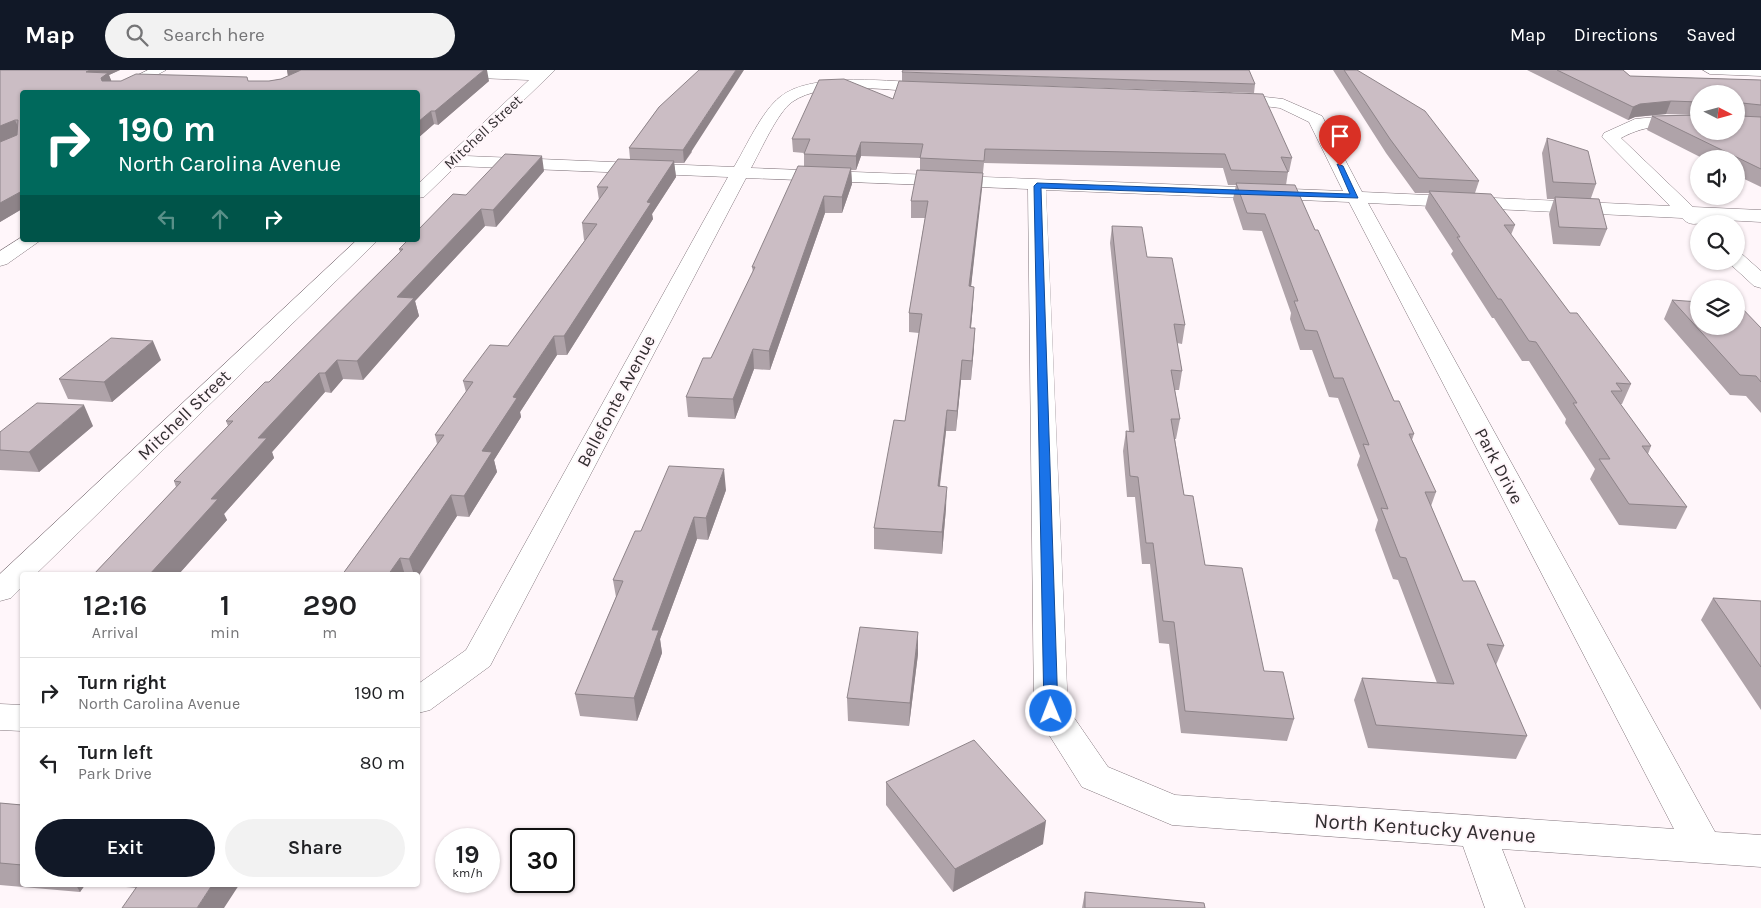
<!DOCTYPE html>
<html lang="en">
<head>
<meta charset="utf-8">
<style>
  :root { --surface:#fff; --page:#f2f2f2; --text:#202124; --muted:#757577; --line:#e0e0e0; --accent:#111827 }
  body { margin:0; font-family:Karla,sans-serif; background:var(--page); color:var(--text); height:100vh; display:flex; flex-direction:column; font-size:19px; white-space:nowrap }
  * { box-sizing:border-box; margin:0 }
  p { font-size:16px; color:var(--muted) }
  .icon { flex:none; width:28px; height:28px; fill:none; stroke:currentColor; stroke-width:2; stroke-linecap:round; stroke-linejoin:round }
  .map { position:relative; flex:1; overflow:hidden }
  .sheet { position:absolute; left:20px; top:502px; width:400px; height:315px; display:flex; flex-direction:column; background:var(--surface); border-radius:5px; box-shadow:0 1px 4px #0004 }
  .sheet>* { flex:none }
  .hud { position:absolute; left:20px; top:20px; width:400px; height:152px; border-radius:5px; box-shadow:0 1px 4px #0004; background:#00695c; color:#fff; overflow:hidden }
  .needle { width:32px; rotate:96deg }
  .tools { position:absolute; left:1690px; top:15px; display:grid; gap:10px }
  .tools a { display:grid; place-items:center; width:55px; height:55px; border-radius:50%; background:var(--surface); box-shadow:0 1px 4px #0004; font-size:25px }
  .speed { position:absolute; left:435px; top:758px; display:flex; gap:10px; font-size:25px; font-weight:700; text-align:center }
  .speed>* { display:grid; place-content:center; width:65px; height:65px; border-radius:50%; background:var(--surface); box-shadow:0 1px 4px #0004; line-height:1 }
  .speed small { font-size:12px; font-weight:400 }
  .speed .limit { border:2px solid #111; border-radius:8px; background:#fff; color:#111 }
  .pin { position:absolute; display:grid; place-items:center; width:42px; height:42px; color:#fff; margin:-51px -21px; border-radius:50% 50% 50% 0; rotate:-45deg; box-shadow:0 0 5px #0007 }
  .pin .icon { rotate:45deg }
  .me { position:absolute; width:55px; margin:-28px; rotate:359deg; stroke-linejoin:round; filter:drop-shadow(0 0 4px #0008) }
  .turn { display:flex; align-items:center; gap:18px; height:105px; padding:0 15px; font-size:22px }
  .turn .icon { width:65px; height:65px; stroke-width:2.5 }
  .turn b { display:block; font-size:35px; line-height:42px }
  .lanes { display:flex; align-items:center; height:48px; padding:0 15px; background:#0003; justify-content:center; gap:25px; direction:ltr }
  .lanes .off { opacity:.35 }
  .eta { display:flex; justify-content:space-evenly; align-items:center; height:85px; text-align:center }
  .eta b { font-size:30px; font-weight:600; line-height:35px }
  .primary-button { display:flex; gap:10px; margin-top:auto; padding:10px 15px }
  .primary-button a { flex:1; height:58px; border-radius:30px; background:var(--accent); color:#fff; font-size:20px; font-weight:600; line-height:58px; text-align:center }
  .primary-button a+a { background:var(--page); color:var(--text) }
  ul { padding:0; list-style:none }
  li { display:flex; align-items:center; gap:15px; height:70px; padding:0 15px; border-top:1px solid var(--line) }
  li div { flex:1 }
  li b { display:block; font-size:19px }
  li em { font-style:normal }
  header { display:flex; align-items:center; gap:30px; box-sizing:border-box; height:70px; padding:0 25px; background:var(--accent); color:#fff }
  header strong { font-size:24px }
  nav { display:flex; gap:28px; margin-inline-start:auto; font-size:18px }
  .search { width:350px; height:45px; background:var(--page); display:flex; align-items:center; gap:12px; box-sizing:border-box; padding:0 18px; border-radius:28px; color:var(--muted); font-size:19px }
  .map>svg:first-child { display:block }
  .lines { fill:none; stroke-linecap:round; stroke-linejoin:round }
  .minor-casing { stroke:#83767d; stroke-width:1 }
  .minor { fill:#fff; fill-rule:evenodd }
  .wall { fill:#afa3a9; fill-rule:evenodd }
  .shaded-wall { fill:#8e8489 }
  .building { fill:#cbbdc4; stroke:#8e8489 }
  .route { fill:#1a73e8; stroke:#114b97 }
  .labels { text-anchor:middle; stroke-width:4; stroke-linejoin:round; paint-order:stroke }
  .far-street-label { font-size:15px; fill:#322d30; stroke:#fff6fa }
  .street-label { font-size:18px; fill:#322d30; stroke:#fff6fa }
  .near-street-label { font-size:21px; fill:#322d30; stroke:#fff6fa }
</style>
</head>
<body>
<header>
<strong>Map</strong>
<div class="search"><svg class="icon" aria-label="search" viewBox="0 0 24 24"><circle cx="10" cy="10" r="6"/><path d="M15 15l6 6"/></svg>Search here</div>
<nav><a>Map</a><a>Directions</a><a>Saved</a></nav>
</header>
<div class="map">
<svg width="1761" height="838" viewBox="0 0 1761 838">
  <rect width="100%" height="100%" fill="#fff6fa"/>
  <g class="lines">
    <defs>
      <path id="minor" d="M148,0H166L126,22H107L110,19Z
        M446,0H555L466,86L734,97C746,77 762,41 780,27C811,1 894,12 933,13L941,18L933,23C895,21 824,9 792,32C777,43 761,80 751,98L1343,121L1309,52L1280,38L1224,31L1221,28L1229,23L1283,29L1322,46L1362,122L1670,136L1602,67L1604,63L1635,49L1666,46L1699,47V57C1668,56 1649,53 1621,68L1693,137L1761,140V152L1704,149L1701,153C1692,155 1688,154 1682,148L1368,133L1715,762L1761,765V797L1502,779L1525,838H1485L1463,776L1172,755L1082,717L1034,641L1028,119L746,108L490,596L430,640L418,643V614L466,580L728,107L456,96L424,127L418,128V114L529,10L451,7L446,6L444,3ZM1046,120L1349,132L1674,759L1175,725L1108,697L1068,639Z
        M1703,0H1761V6L1710,4Z
        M22,167V170H41L7,194L0,196V181Z
        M357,170H378L35,505H22V517L11,528L0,531V504Z
        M1736,183L1743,185L1761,201V218L1754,216L1729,193L1727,191H1736Z
        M0,634L22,635V661L0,660Z"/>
    </defs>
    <!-- minor casing -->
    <use href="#minor" class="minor-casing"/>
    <!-- minor -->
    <use href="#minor" class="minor"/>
  </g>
  <!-- wall -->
  <path class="wall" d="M0,0H120L109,5L111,11H269L281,9L288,6L287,0L489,11L438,55L434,54L418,68V22H22V139L0,152Z
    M1333,0H1357L1479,111L1475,123L1515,155L1511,165L1570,243L1631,314L1622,334H1620L1651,376L1648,384L1687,437L1676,459L1619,455L1590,409L1595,399L1565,353L1566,349L1529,291H1522L1494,248H1492L1451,184L1453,181L1425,138L1429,123H1415L1386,83Z
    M1527,0H1623L1630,6L1761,10V117L1736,105V89H1704L1647,60L1652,46L1695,45L1666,44L1635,47L1628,50ZM1699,24L1736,61H1699Z
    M902,2L1255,14L1254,23L1014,15L1292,88L1289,102H1288L1286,115L1315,160L1394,331L1414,364L1412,370L1436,422L1431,436L1463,511L1504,576L1496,595L1527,666L1516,689L1368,678L1354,630L1362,608L1437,613L1398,510L1393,509L1375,460L1378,450L1357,395L1360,386L1338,328L1329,327L1312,280H1300L1290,249L1291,243L1262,161L1243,160L1233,129L1236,115H1228L1223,98L984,93L971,216L973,235L971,258L974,277L971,310H961L956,361H946L940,416L946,438L942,484L874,479V458L905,351L919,263L909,262V243L925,148H911V131L920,100V88L861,86L856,100H851L852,114L842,143H825L770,300L754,299L735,349L688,347L686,327L711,288L753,202L752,197L804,96V83L793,82L792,69L893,29L902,11Z
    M659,37L692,82L684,93H674L676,107L652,144L653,149L567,285H557L520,342L521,347L494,390L497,402L469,447L457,446L418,505H342L437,374L435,365L466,322L463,311L508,276L585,170H584L582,153L599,130L597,117L630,89L629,78Z
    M1547,68L1596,114L1591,128L1607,159L1600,176L1553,174L1549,144L1554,129H1547L1542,83Z
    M544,101L496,157L485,156L415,231L419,246L363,310L343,309L331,323L325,322L272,382L274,388L224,444L227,450L178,505H93L176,417L174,411L228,356L226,351L269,312L400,182L399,179L466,125Z
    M1112,156L1147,187L1185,255L1182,274L1177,273L1182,301L1179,320H1175L1180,349L1176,369H1175L1184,425L1205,495L1264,601L1294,649L1287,671L1181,663L1169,574L1159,573L1150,494H1142L1135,427H1127L1123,381L1126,361H1129L1110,173Z
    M1672,230L1761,258V343L1746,326L1730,325L1664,249Z
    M161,290L112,332L68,329L59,309Z
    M93,356L39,402L0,400V362Z
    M726,420L708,470L697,469L660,569L662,583L637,651L580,646L575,624L616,527L613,510L641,461Z
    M1713,528L1761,531V640L1701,550Z
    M918,584L909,656L848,651L847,628Z
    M886,712L1043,774L953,822L886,735Z
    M0,733L22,735V815H85L80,822L0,815Z
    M106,815H239L136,818Z
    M1085,822L1205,838H1082Z"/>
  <!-- shaded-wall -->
  <path class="shaded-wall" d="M90,0H120L109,5L113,15L106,21L86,2Z
    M287,0H306L288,6Z
    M484,0H487L489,11L438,55L435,41Z
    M736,0H744L684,93L683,80Z
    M1671,31L1666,44L1635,47L1628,50L1633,37L1640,34Z
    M431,41L434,54L418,68V52Z
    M15,50L21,63L0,73V56Z
    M861,72V86L856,100V86Z
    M542,86L544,101L496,157L493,140Z
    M674,91L676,107L652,144L653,149L567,285L564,266L647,132Z
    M851,98L852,114L842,143V127Z
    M983,103L982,119L969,235V216Z
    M22,121V139L0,152V133Z
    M824,126L825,143L770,300L769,281Z
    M481,139L485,156L415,231L419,246L363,310L357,291L397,227Z
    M974,217L973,235L969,277L970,258Z
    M975,258L974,277L971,310L972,291Z
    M554,266L557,285L520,342L521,347L494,390L497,402L469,447L464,426L482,381L513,327Z
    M153,271L161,290L112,332L104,312Z
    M753,279L754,299L735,349L733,329Z
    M337,290L343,309L331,323L325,303Z
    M962,290L961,310L956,361L957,341Z
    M319,303L325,322L272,382L274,388L224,444L227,450L178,505H149L211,429L258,368Z
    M84,335L93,356L39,402L29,382Z
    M947,340L946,361L937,437L938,416Z
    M724,399L726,420L708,470L706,448Z
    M947,417L946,438L942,484V462Z
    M451,425L457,446L418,507V505H414L409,489Z
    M694,447L697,469L660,569L662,583L637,651L634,628L652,560Z
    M400,488L405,505H388Z
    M918,562V584L909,656L910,633Z
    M1046,751L1043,774L953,822L955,799Z
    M76,815H85L80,822Z
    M212,815H239L224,838H197Z"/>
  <!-- building -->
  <path class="building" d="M0,0H90L86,2L108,3L101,8L102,11H121L136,4L247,7L248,11H269L281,9L301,0H484L435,41H431L418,52V22H22V121L0,133V72L17,65L18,50H15L0,56Z
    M699,0H736L683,80L629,78L659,37Z
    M903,0H1249L1255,14L902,2Z
    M1344,0H1357L1425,41L1479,111L1419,108L1390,69Z
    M1557,0H1623L1630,6L1761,10V35L1742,33L1740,46L1761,47V99L1652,46L1699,45V61H1736V24H1699V32L1671,31L1640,34L1633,37Z
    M844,9L893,29L899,11L1263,24L1292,88L1281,87L1288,102L1231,100L1225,84L985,79L984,91L920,88L923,74L861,72L856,86L804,84L810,69H792L819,10Z
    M1547,68L1588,81L1596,114L1553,112Z
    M505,84L542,86L493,140L481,139L397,227L414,228L357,291L337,290L325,303H319L258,368H267L211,429H218L149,505H93L181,412L174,411L233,351H226L265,312H269L403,179H399L408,170H418V160L453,124L466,125Z
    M618,89L674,91L647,132L651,133L564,266H554L513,327L517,328L482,381L492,382L464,426L451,425L409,489L400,488L388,505H342L444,365H435L473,312L463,311L490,275L508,276L597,154L582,153L608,117H597Z
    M798,96L851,98L842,127L824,126L769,281L753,279L733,329L686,327L703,288H711L755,197H752Z
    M917,100L983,103L969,216L974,217L970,258H975L972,291L962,290L957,341L947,340L938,416L947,417L942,462L874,458L894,350L905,351L922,244L909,243L928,131H911Z
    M1236,113L1295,115L1315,160H1318L1394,331H1399L1414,364H1409L1436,422H1425L1463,511H1475L1504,576L1487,574L1527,666L1376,655L1362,608L1454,614L1406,488L1400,487L1381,438L1388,439L1363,374L1369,375L1343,308H1334L1317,261L1305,260L1294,231H1298L1265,144L1247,143Z
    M1429,121L1491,124L1515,155H1504L1570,243H1577L1631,314L1616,313L1622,321H1611L1651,376H1642L1687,437L1629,434L1599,389H1610L1573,333H1577L1536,272L1529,271L1501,229H1498L1457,167H1460Z
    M1555,127L1599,129L1607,159L1559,157Z
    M1112,156L1142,157L1147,187L1172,188L1185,255L1174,254L1182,301L1171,300L1180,349H1171L1184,425L1193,426L1205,495L1242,498L1264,601L1283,602L1294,649L1185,641L1174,552L1163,551L1153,473H1146L1138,407L1130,406L1126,361L1134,362Z
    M1672,230L1699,232V256H1736V233H1737L1761,258V312L1756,306L1740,305Z
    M111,268L153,271L104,312L59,309Z
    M37,333L84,335L29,382L0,380V362Z
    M669,396L724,399L706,448L694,447L652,560H659L634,628L575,624L623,511L613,510L635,461H641Z
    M1713,528L1761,531V597Z
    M860,557L918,562L910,633L847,628Z
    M974,670L1046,751L955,799L886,712Z
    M0,733L22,735V795L0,793Z
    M138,815H212L197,838H122Z
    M1085,822L1204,833L1205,838H1085Z"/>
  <!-- route -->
  <path class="route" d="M1337,94L1343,96L1358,128L1041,118L1058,641L1056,644H1046L1044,641L1034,116L1037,113L1350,124Z"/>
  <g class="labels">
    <!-- far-street labels -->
    <g class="far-street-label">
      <text transform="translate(483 62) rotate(-43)" y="5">Mitchell Street</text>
    </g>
    <!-- street labels -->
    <g class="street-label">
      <text transform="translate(616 331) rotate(-62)" y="6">Bellefonte Avenue</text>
      <text transform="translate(184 345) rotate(-44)" y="6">Mitchell Street</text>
      <text transform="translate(1499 396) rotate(62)" y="6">Park Drive</text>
    </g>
    <!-- near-street labels -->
    <g class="near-street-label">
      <text transform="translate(1425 758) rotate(4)" y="7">North Kentucky Avenue</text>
    </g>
  </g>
</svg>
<div class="tools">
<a><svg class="needle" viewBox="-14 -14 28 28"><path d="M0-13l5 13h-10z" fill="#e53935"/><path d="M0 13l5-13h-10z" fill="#757577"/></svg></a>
<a><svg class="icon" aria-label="sound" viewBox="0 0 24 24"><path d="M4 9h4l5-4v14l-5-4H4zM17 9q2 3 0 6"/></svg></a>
<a><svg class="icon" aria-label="search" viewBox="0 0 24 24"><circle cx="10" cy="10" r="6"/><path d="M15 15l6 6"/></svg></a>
<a><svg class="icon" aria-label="layers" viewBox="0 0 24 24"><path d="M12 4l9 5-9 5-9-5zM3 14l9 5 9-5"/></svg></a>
</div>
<div class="speed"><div>19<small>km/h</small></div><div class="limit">30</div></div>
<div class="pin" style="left:1340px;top:96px;background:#d93025"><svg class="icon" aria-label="arrive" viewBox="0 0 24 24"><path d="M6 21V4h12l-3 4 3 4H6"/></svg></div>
<svg class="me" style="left:1051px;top:641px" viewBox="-20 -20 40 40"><circle r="17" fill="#1a73e8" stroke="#fff" stroke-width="3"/><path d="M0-11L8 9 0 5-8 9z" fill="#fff"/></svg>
<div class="hud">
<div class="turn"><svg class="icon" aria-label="right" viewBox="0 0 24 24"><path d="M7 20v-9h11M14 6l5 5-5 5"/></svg><div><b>190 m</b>North Carolina Avenue</div></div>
<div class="lanes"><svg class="icon off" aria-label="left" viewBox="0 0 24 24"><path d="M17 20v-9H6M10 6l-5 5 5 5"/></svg><svg class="icon off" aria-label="ahead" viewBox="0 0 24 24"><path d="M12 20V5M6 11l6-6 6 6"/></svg><svg class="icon" aria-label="right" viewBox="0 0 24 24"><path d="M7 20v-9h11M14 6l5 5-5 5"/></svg></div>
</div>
<section class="sheet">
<div class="eta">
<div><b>12:16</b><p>Arrival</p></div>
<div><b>1</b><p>min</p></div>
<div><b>290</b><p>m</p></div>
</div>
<ul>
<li><svg class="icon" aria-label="right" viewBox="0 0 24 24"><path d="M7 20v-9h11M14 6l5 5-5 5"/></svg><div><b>Turn right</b><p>North Carolina Avenue</p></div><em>190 m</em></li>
<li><svg class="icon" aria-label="left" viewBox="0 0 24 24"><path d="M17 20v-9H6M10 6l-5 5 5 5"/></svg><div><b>Turn left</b><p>Park Drive</p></div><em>80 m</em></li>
</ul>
<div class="primary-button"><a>Exit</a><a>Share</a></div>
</section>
</div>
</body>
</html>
